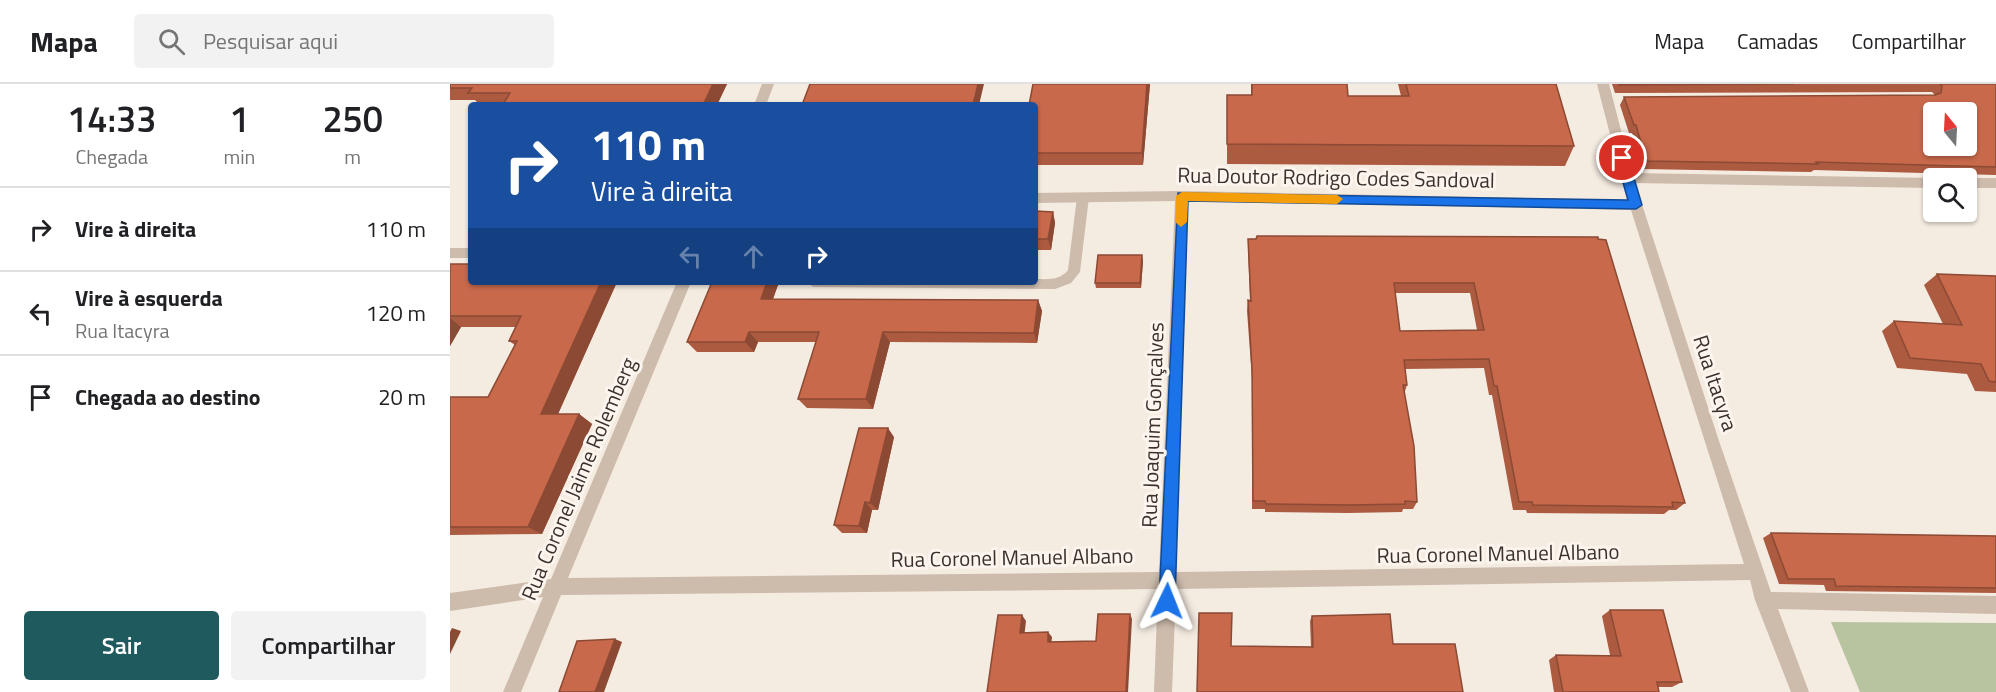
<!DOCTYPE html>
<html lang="pt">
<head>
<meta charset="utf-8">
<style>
  :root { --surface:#fff; --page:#f2f2f2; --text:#202124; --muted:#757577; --line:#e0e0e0; --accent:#1f5a5e }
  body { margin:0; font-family:"Titillium Web",sans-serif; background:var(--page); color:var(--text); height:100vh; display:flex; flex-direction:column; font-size:22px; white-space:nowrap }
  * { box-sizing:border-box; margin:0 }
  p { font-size:20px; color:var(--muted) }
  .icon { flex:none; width:33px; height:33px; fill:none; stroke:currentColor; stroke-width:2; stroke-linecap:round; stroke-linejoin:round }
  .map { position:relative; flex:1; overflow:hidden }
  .sheet { display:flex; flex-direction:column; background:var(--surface); width:450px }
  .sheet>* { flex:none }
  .hud { position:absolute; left:18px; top:18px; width:570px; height:183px; border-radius:6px; box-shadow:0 2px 4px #0004; background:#1a4fa0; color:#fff; overflow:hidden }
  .needle { width:39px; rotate:342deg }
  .fabs { position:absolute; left:1473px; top:18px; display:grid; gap:12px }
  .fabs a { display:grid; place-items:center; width:54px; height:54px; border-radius:6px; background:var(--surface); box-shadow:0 2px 4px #0004; font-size:30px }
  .pin { position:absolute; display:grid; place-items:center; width:51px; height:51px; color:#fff; margin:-26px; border:3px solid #fff; border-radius:50%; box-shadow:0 2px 6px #0007 }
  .me { position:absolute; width:66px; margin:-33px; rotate:2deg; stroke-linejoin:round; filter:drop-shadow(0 0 4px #0008) }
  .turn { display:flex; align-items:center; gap:21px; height:126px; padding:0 24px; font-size:27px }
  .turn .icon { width:78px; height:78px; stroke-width:2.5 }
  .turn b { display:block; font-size:42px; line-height:51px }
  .lanes { display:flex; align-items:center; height:57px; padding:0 24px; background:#0003; justify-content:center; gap:30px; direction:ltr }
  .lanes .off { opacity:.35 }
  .eta { display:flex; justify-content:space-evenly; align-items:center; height:102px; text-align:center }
  .eta b { font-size:36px; font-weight:600; line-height:42px }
  .action { display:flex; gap:12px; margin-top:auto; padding:12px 24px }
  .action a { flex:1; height:69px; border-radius:6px; background:var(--accent); color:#fff; font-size:24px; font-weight:600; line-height:69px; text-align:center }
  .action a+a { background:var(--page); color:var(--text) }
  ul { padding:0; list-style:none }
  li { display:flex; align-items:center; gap:18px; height:84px; padding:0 24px; border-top:2px solid var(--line) }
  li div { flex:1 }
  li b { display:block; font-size:22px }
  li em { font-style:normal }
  header { display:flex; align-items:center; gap:36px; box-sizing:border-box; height:84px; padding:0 30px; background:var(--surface); border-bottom:2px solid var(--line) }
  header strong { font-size:28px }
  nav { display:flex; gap:33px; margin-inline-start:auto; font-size:21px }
  .search { width:420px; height:54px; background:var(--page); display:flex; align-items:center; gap:15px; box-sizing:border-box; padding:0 21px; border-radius:6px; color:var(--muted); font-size:22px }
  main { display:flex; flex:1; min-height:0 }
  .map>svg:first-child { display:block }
  .green { fill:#b8c4a0 }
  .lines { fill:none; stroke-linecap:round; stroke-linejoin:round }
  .lane { fill:#cdbbac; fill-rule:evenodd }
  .street { fill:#cdbbac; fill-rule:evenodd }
  .wall { fill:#ac5a40; fill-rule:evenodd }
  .shaded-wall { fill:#8c4a34 }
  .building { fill:#c8694b; stroke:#8c4a34; stroke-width:1.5; fill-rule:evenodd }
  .route { fill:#1a73e8; stroke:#114b97; stroke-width:1.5 }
  .slow { fill:#f59e0b }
  .labels { text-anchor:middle; stroke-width:6; stroke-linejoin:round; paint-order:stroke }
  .street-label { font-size:21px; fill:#3b302b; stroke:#fbf5ee }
</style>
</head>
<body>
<header>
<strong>Mapa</strong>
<div class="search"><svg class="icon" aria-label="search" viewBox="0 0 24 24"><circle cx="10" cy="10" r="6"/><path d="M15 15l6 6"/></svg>Pesquisar aqui</div>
<nav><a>Mapa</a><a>Camadas</a><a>Compartilhar</a></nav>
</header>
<main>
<section class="sheet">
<div class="eta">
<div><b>14:33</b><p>Chegada</p></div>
<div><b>1</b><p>min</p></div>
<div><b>250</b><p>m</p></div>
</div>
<ul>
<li><svg class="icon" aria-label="right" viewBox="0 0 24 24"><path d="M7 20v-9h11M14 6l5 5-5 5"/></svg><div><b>Vire à direita</b></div><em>110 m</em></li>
<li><svg class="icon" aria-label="left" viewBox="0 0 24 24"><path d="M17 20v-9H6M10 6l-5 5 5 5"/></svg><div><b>Vire à esquerda</b><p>Rua Itacyra</p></div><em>120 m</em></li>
<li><svg class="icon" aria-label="arrive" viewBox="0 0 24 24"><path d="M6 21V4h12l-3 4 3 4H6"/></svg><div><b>Chegada ao destino</b></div><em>20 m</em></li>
</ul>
<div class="action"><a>Sair</a><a>Compartilhar</a></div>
</section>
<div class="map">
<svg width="1546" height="608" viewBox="0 0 1546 608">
  <rect width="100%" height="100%" fill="#f4ebe1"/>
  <!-- green -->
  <path class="green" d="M1381,538L1546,539V608H1410Z"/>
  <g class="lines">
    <!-- lane -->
    <path class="lane" d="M633,109L639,113L630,188L621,199L605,205L363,203L357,198H585V195C598,195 609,197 618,186L627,113Z"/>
    <!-- street -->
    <path class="street" d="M312,0H324L316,21H304Z
      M1147,0H1159L1182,89L1485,94L1484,104L1185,99L1268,354L1321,508L1546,512V530L1328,525L1359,608H1341L1305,516L1300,496L726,505L722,608H704L708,505L111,511L71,608H53L93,513L0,527V509L101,495L227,198H241L118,494L709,488L725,117L585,119V109L732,107L1177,116ZM738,117L1181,126L1294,480L726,488Z
      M1515,94H1546V104H1516Z
      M0,164H21V174H0Z"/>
  </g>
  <!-- wall -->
  <path class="wall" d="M0,0H277L267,21H30L25,16H0Z
    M583,0H700L693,81H585V21Z
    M801,0H897L898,12H951L948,0H1106L1124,62L1115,82L777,80V11H801Z
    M1162,0H1546V91L1364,86L1361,88L1192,85L1182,49H1179L1170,21L1174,13L1484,11V10L1482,8L1165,9Z
    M585,127L603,128L605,139L601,166H585Z
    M1148,153L1235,419L1226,426H1219L1214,430L1077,429L1076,426H1063L1042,311H1039L1034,284L955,285L957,301L954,310L967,418L963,425H953L952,428L897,429L815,428V425H802V295L797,227L798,216L800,217L798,166V155ZM945,209H1020L1027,246L950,247Z
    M693,177L691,204H646L645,199Z
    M0,180L21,198H167L108,330H129L142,340L92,450L0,451V313H38L65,261L59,257L66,243H11L0,262Z
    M1487,190L1546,192V308L1525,307L1517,290L1447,284L1432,247L1444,237L1493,240L1474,201Z
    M262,198H329L323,215L588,216L592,227L587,259L440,258L423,325L357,324L348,315L366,258H308L304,268H247L237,258Z
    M444,353L428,426H422L417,449H392L384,441Z
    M1321,449L1546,452V509L1376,507L1374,501L1329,500L1313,454Z
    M1160,526L1232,598L1222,603H1208L1209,608H1104L1099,576L1106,571H1160L1152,532Z
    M862,532L943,560L747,608L781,562L861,563L860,537Z"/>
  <!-- shaded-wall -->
  <path class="shaded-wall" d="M263,0H277L267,21H253Z
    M528,0H534L529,21H523Z
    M697,0H700L693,81L692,69Z
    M603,128L605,139L601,166L598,155Z
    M692,171L693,177L691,204L690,199Z
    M151,198H167L104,339L91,330Z
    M317,198H329L319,226L311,215Z
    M588,216L592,227L587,259L584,249Z
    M0,234L11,243L0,262Z
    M299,248L308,258L304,268L295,258Z
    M433,248L440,258L423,325L416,315Z
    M129,330L142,340L92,450L78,443Z
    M438,344L444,353L428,426L420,419Z
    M415,418L422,426L417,449L409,442Z
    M680,530L682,535L678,608H676Z
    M572,531L576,537L574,554L570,549Z
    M2,544L11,547L0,570V548Z
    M598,548L602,553L601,563L598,558Z
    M165,555L172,558L154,608H145Z"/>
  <!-- building -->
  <path class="building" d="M0,0H263L253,21L53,20L60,9H18L22,4H0Z
    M360,0H528L523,21H352Z
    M583,0H697L692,69H585V21H579Z
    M802,0H897L898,12H959L956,0H1106L1124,62L777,60V11H802Z
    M1169,0H1344L1169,1Z
    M1490,0H1546V83L1366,78L1368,80L1196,77L1186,41H1184L1174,13L1485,11L1491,9L1492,2ZM1484,28H1516V62H1484Z
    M585,127L603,128L598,155H585Z
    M807,152L1148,153V155L1156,156L1235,419L1222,418L1223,423L1083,421L1082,418H1069L1047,302H1044L1039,275L954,276L957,301H953L964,362L967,418L955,417V420L900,421L816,420L815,417H803L802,285L798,216L801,217L798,155H806ZM944,199H1024L1034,246L950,247Z
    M648,171H692L690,199H645Z
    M0,180H21V198H151L91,330H129L78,443H0V313H38L67,257H59L71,232H0Z
    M1487,190L1546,192V298L1539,297L1531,280L1460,274L1444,237L1512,241Z
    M262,198H317L311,215L588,216L584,249L433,248L416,315H348L369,248H299L295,258H237Z
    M409,344H438L420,419L415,418L409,442L384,441Z
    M1321,449L1546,452V504L1386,502L1384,495H1338Z
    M1160,526H1213L1232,598H1207L1209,608H1113L1106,571L1171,572Z
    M749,529H782L781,562L863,563L862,532L940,530L943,560H1005L1013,608H747Z
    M648,530H680L676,608H537L548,531H572L570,549L598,548V558L646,557Z
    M165,555L145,608H109L127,557Z"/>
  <!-- route -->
  <path class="route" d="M1172,70L1178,74L1192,121L1186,125L738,117L725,517L723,523L717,525L712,523L709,517L728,109L1178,116L1166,74Z"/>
  <!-- slow -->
  <path class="slow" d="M732,108L887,111L893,115L887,120L738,117L737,138L731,143L725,138L726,112Z"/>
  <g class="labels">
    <!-- street labels -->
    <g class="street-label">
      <text transform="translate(886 94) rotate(1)" y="7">Rua Doutor Rodrigo Codes Sandoval</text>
      <text transform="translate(1265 299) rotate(72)" y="7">Rua Itacyra</text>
      <text transform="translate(703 341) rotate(-88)" y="7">Rua Joaquim Gonçalves</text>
      <text transform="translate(129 395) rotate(-67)" y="7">Rua Coronel Jaime Rolemberg</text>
      <text transform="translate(1048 470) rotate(-1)" y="7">Rua Coronel Manuel Albano</text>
      <text transform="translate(562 474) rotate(-1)" y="7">Rua Coronel Manuel Albano</text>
    </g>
  </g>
</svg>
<div class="fabs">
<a><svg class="needle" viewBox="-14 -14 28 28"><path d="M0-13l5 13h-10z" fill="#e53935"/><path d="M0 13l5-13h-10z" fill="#757577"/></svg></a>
<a><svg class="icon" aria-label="search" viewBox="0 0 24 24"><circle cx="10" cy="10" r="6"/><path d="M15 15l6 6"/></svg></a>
</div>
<div class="pin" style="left:1172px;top:74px;background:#d93025"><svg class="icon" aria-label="arrive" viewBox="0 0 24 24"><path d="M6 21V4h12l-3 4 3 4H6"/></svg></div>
<svg class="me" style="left:717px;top:517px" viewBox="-20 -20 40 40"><path d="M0-17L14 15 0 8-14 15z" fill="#1a73e8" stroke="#fff" stroke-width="4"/></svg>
<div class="hud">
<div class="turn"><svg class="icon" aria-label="right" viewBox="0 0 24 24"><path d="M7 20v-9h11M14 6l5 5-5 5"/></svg><div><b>110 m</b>Vire à direita</div></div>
<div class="lanes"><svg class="icon off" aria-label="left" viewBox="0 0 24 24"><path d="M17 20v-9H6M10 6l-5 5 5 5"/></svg><svg class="icon off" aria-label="ahead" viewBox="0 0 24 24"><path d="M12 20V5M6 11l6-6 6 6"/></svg><svg class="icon" aria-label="right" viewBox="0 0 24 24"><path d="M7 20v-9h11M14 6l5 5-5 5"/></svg></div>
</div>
</div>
</main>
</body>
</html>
